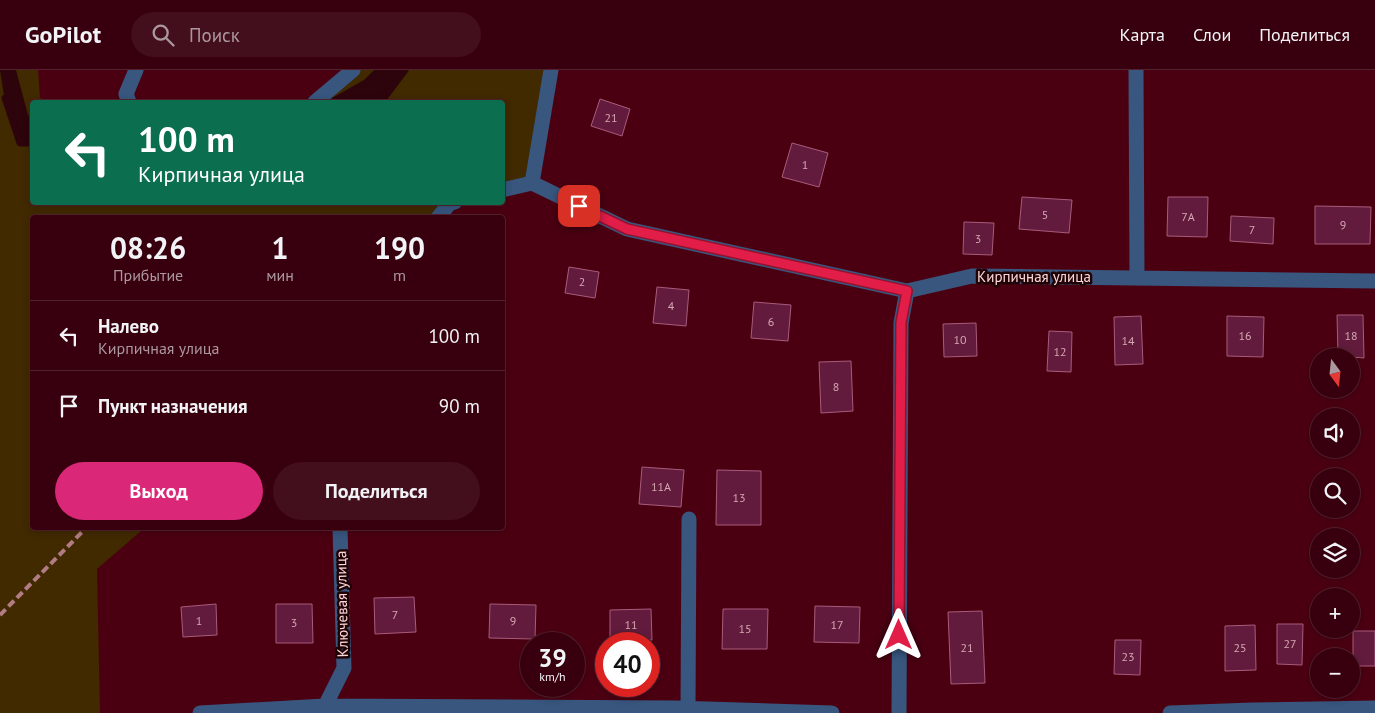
<!DOCTYPE html>
<html lang="ru">
<head>
<meta charset="utf-8">
<style>
  :root { --surface:#38000e; --page:#430f1c; --text:#f1f3f6; --muted:#ab979e; --line:#52222e; --accent:#db2777 }
  body { margin:0; font-family:"PT Sans",sans-serif; background:var(--page); color:var(--text); height:100vh; display:flex; flex-direction:column; font-size:19px; white-space:nowrap }
  * { box-sizing:border-box; margin:0 }
  p { font-size:16px; color:var(--muted) }
  .icon { flex:none; width:28px; height:28px; fill:none; stroke:currentColor; stroke-width:2; stroke-linecap:round; stroke-linejoin:round }
  .map { position:relative; flex:1; overflow:hidden }
  .drawer { position:absolute; left:30px; top:145px; width:475px; height:315px; display:flex; flex-direction:column; background:var(--surface); border-radius:5px; box-shadow:0 2px 8px #0003,0 0 0 1px var(--line) }
  .drawer>* { flex:none }
  .top-card { position:absolute; left:30px; top:30px; width:475px; height:105px; border-radius:5px; box-shadow:0 2px 8px #0003,0 0 0 1px var(--line); background:#0b6e4f; color:#fff; overflow:hidden }
  .needle { width:32px; rotate:165deg }
  .buttons { position:absolute; left:1310px; top:278px; display:grid; gap:10px }
  .buttons a { display:grid; place-items:center; width:50px; height:50px; border-radius:50%; background:var(--surface); box-shadow:0 2px 8px #0003,0 0 0 1px var(--line); font-size:25px }
  .speed { position:absolute; left:520px; top:562px; display:flex; gap:10px; font-size:25px; font-weight:700; text-align:center }
  .speed>* { display:grid; place-content:center; width:65px; height:65px; border-radius:50%; background:var(--surface); box-shadow:0 2px 8px #0003,0 0 0 1px var(--line); line-height:1 }
  .speed small { font-size:12px; font-weight:400 }
  .speed .limit { border:8px solid #d22; background:#fff; color:#111 }
  .pin { position:absolute; display:grid; place-items:center; width:42px; height:42px; color:#fff; margin:-21px; border-radius:10px; box-shadow:0 2px 8px #0006 }
  .me { position:absolute; width:55px; margin:-28px; rotate:0deg; stroke-linejoin:round; filter:drop-shadow(0 0 4px #0008) }
  .turn { display:flex; align-items:center; gap:18px; height:105px; padding:0 25px; font-size:22px }
  .turn .icon { width:65px; height:65px; stroke-width:2.5 }
  .turn b { display:block; font-size:35px; line-height:42px }
  .eta { display:flex; justify-content:space-evenly; align-items:center; height:85px; text-align:center }
  .eta b { font-size:30px; font-weight:800; line-height:35px }
  .cta { display:flex; gap:10px; margin-top:auto; padding:10px 25px }
  .cta a { flex:1; height:58px; border-radius:30px; background:var(--accent); color:#fff; font-size:20px; font-weight:800; line-height:58px; text-align:center }
  .cta a+a { background:var(--page); color:var(--text) }
  ul { padding:0; list-style:none }
  li { display:flex; align-items:center; gap:15px; height:70px; padding:0 25px; border-top:1px solid var(--line) }
  li div { flex:1 }
  li b { display:block; font-size:19px }
  li em { font-style:normal }
  header { display:flex; align-items:center; gap:30px; box-sizing:border-box; height:70px; padding:0 25px; background:var(--surface); border-bottom:1px solid var(--line) }
  header strong { font-size:24px }
  nav { display:flex; gap:28px; margin-inline-start:auto; font-size:18px }
  .search { width:350px; height:45px; background:var(--page); display:flex; align-items:center; gap:12px; box-sizing:border-box; padding:0 18px; border-radius:28px; color:var(--muted); font-size:19px }
  .map>svg:first-child { display:block }
  .green { fill:#412900 }
  .water { fill:#2d040b }
  .lines { fill:none; stroke-linecap:round; stroke-linejoin:round }
  .stream { stroke:#2d040b; stroke-width:7 }
  .building { fill:#621b3c; stroke:#a95b7a }
  .minor { stroke:#38567e; stroke-width:15 }
  .rail { stroke:#b27c84; stroke-width:4; stroke-dasharray:8 4; stroke-linecap:butt }
  .route-casing { stroke:#92132f; stroke-width:12 }
  .route { stroke:#e11d48; stroke-width:9 }
  .labels { text-anchor:middle; stroke-width:5; stroke-linejoin:round; paint-order:stroke }
  .number-label { font-size:12px; fill:#d6a8b1 }
  .street-label { font-size:15px; fill:#fdd7d8; stroke:#1f0206 }
</style>
</head>
<body>
<header>
<strong>GoPilot</strong>
<div class="search"><svg class="icon" aria-label="search" viewBox="0 0 24 24"><circle cx="10" cy="10" r="6"/><path d="M15 15l6 6"/></svg>Поиск</div>
<nav><a>Карта</a><a>Слои</a><a>Поделиться</a></nav>
</header>
<div class="map">
<svg width="1375" height="643" viewBox="0 0 1375 643">
  <rect width="100%" height="100%" fill="#4b0012"/>
  <!-- green -->
  <path class="green" d="M0,0H38L40,28L54,32H32V132L455,133L438,148H32V458H192L141,461L97,499L100,643H0Z
    M353,0H551L532,113L503,120L502,32H315Z"/>
  <!-- water -->
  <path class="water" d="M0,0H16L28,45L32,48V73H20L5,32Z
    M374,0H405L381,32H325L364,10Z"/>
  <g class="lines">
    <!-- stream -->
    <path class="stream" d="M5,28L20,73H32
      M381,32L405,0"/>
  </g>
  <!-- building -->
  <path class="building" d="M600,29L630,39L622,66L591,56Z
    M792,73L828,83L819,117L782,107Z
    M1022,127L1072,130L1069,163L1019,159Z
    M1168,127H1208L1207,167L1167,166Z
    M1315,136L1371,137L1370,174H1315Z
    M1231,146L1274,148L1273,174L1230,171Z
    M964,152L994,153L992,185L963,184Z
    M569,197L599,202L595,228L565,223Z
    M657,217L689,220L686,256L653,253Z
    M754,232L791,235L788,271L751,268Z
    M1337,245H1363L1364,288L1338,286Z
    M1141,246L1143,294L1115,295L1114,247Z
    M1227,246L1264,247L1263,287L1227,286Z
    M976,253L977,286L944,287L943,254Z
    M1049,261L1072,262L1071,302L1047,301Z
    M851,291L853,341L821,343L819,292Z
    M642,397L684,400L681,437L639,434Z
    M717,400L761,401V455H716Z
    M414,527L416,562L375,564L374,528Z
    M216,534L217,565L183,567L181,537Z
    M276,534H312L313,573H276Z
    M490,534L536,535L535,569L489,568Z
    M815,536L860,537L859,573L814,572Z
    M651,539L652,570L610,571V540Z
    M723,539H768L767,579H722Z
    M982,541L985,613L951,614L948,542Z
    M1277,554H1303L1302,595L1277,594Z
    M1255,555L1256,600L1225,601V556Z
    M1353,561H1375V596H1353Z
    M1115,570H1141L1140,605L1114,604Z"/>
  <g class="lines">
    <!-- minor -->
    <path class="minor" d="M1136,0L1137,208
      M129,32L126,24L136,0
      M315,32L353,0
      M532,113L627,159L907,221L972,206L1375,211
      M532,113L551,0
      M502,120L532,113
      M438,148L449,134L455,132
      M325,636L344,598L340,458
      M688,639L689,449
      M200,643L325,636L675,638L832,643
      M899,643L901,253L907,221
      M1170,643L1252,640L1375,638"/>
    <!-- rail -->
    <path class="rail" d="M0,545L86,458"/>
  </g>
  <g class="lines">
    <defs>
      <path id="route" d="M579,136L627,159L907,221L901,253L899,565"/>
    </defs>
    <!-- route casing -->
    <use href="#route" class="route-casing"/>
    <!-- route -->
    <use href="#route" class="route"/>
  </g>
  <g class="labels">
    <!-- number labels -->
    <g class="number-label">
      <text x="611" y="52">21</text>
      <text x="805" y="99">1</text>
      <text x="1045" y="149">5</text>
      <text x="1188" y="151">7А</text>
      <text x="1343" y="159">9</text>
      <text x="1252" y="164">7</text>
      <text x="978" y="173">3</text>
      <text x="582" y="216">2</text>
      <text x="671" y="240">4</text>
      <text x="771" y="256">6</text>
      <text x="1245" y="270">16</text>
      <text x="1351" y="270">18</text>
      <text x="960" y="274">10</text>
      <text x="1128" y="275">14</text>
      <text x="1060" y="286">12</text>
      <text x="836" y="321">8</text>
      <text x="661" y="421">11А</text>
      <text x="739" y="432">13</text>
      <text x="395" y="549">7</text>
      <text x="199" y="555">1</text>
      <text x="513" y="555">9</text>
      <text x="294" y="557">3</text>
      <text x="631" y="559">11</text>
      <text x="837" y="559">17</text>
      <text x="745" y="563">15</text>
      <text x="1290" y="578">27</text>
      <text x="967" y="582">21</text>
      <text x="1240" y="582">25</text>
      <text x="1128" y="591">23</text>
    </g>
    <!-- street labels -->
    <g class="street-label">
      <text x="1034" y="212">Кирпичная улица</text>
      <text transform="translate(342 534) rotate(-91)" y="5">Ключевая улица</text>
    </g>
  </g>
</svg>
<div class="buttons">
<a><svg class="needle" viewBox="-14 -14 28 28"><path d="M0-13l5 13h-10z" fill="#e53935"/><path d="M0 13l5-13h-10z" fill="#ab979e"/></svg></a>
<a><svg class="icon" aria-label="sound" viewBox="0 0 24 24"><path d="M4 9h4l5-4v14l-5-4H4zM17 9q2 3 0 6"/></svg></a>
<a><svg class="icon" aria-label="search" viewBox="0 0 24 24"><circle cx="10" cy="10" r="6"/><path d="M15 15l6 6"/></svg></a>
<a><svg class="icon" aria-label="layers" viewBox="0 0 24 24"><path d="M12 4l9 5-9 5-9-5zM3 14l9 5 9-5"/></svg></a>
<a>+</a>
<a>−</a>
</div>
<div class="speed"><div>39<small>km/h</small></div><div class="limit">40</div></div>
<div class="pin" style="left:579px;top:136px;background:#d93025"><svg class="icon" aria-label="arrive" viewBox="0 0 24 24"><path d="M6 21V4h12l-3 4 3 4H6"/></svg></div>
<svg class="me" style="left:899px;top:565px" viewBox="-20 -20 40 40"><path d="M0-17L14 15 0 8-14 15z" fill="#e11d48" stroke="#fff" stroke-width="4"/></svg>
<div class="top-card">
<div class="turn"><svg class="icon" aria-label="left" viewBox="0 0 24 24"><path d="M17 20v-9H6M10 6l-5 5 5 5"/></svg><div><b>100 m</b>Кирпичная улица</div></div>
</div>
<section class="drawer">
<div class="eta">
<div><b>08:26</b><p>Прибытие</p></div>
<div><b>1</b><p>мин</p></div>
<div><b>190</b><p>m</p></div>
</div>
<ul>
<li><svg class="icon" aria-label="left" viewBox="0 0 24 24"><path d="M17 20v-9H6M10 6l-5 5 5 5"/></svg><div><b>Налево</b><p>Кирпичная улица</p></div><em>100 m</em></li>
<li><svg class="icon" aria-label="arrive" viewBox="0 0 24 24"><path d="M6 21V4h12l-3 4 3 4H6"/></svg><div><b>Пункт назначения</b></div><em>90 m</em></li>
</ul>
<div class="cta"><a>Выход</a><a>Поделиться</a></div>
</section>
</div>
</body>
</html>
